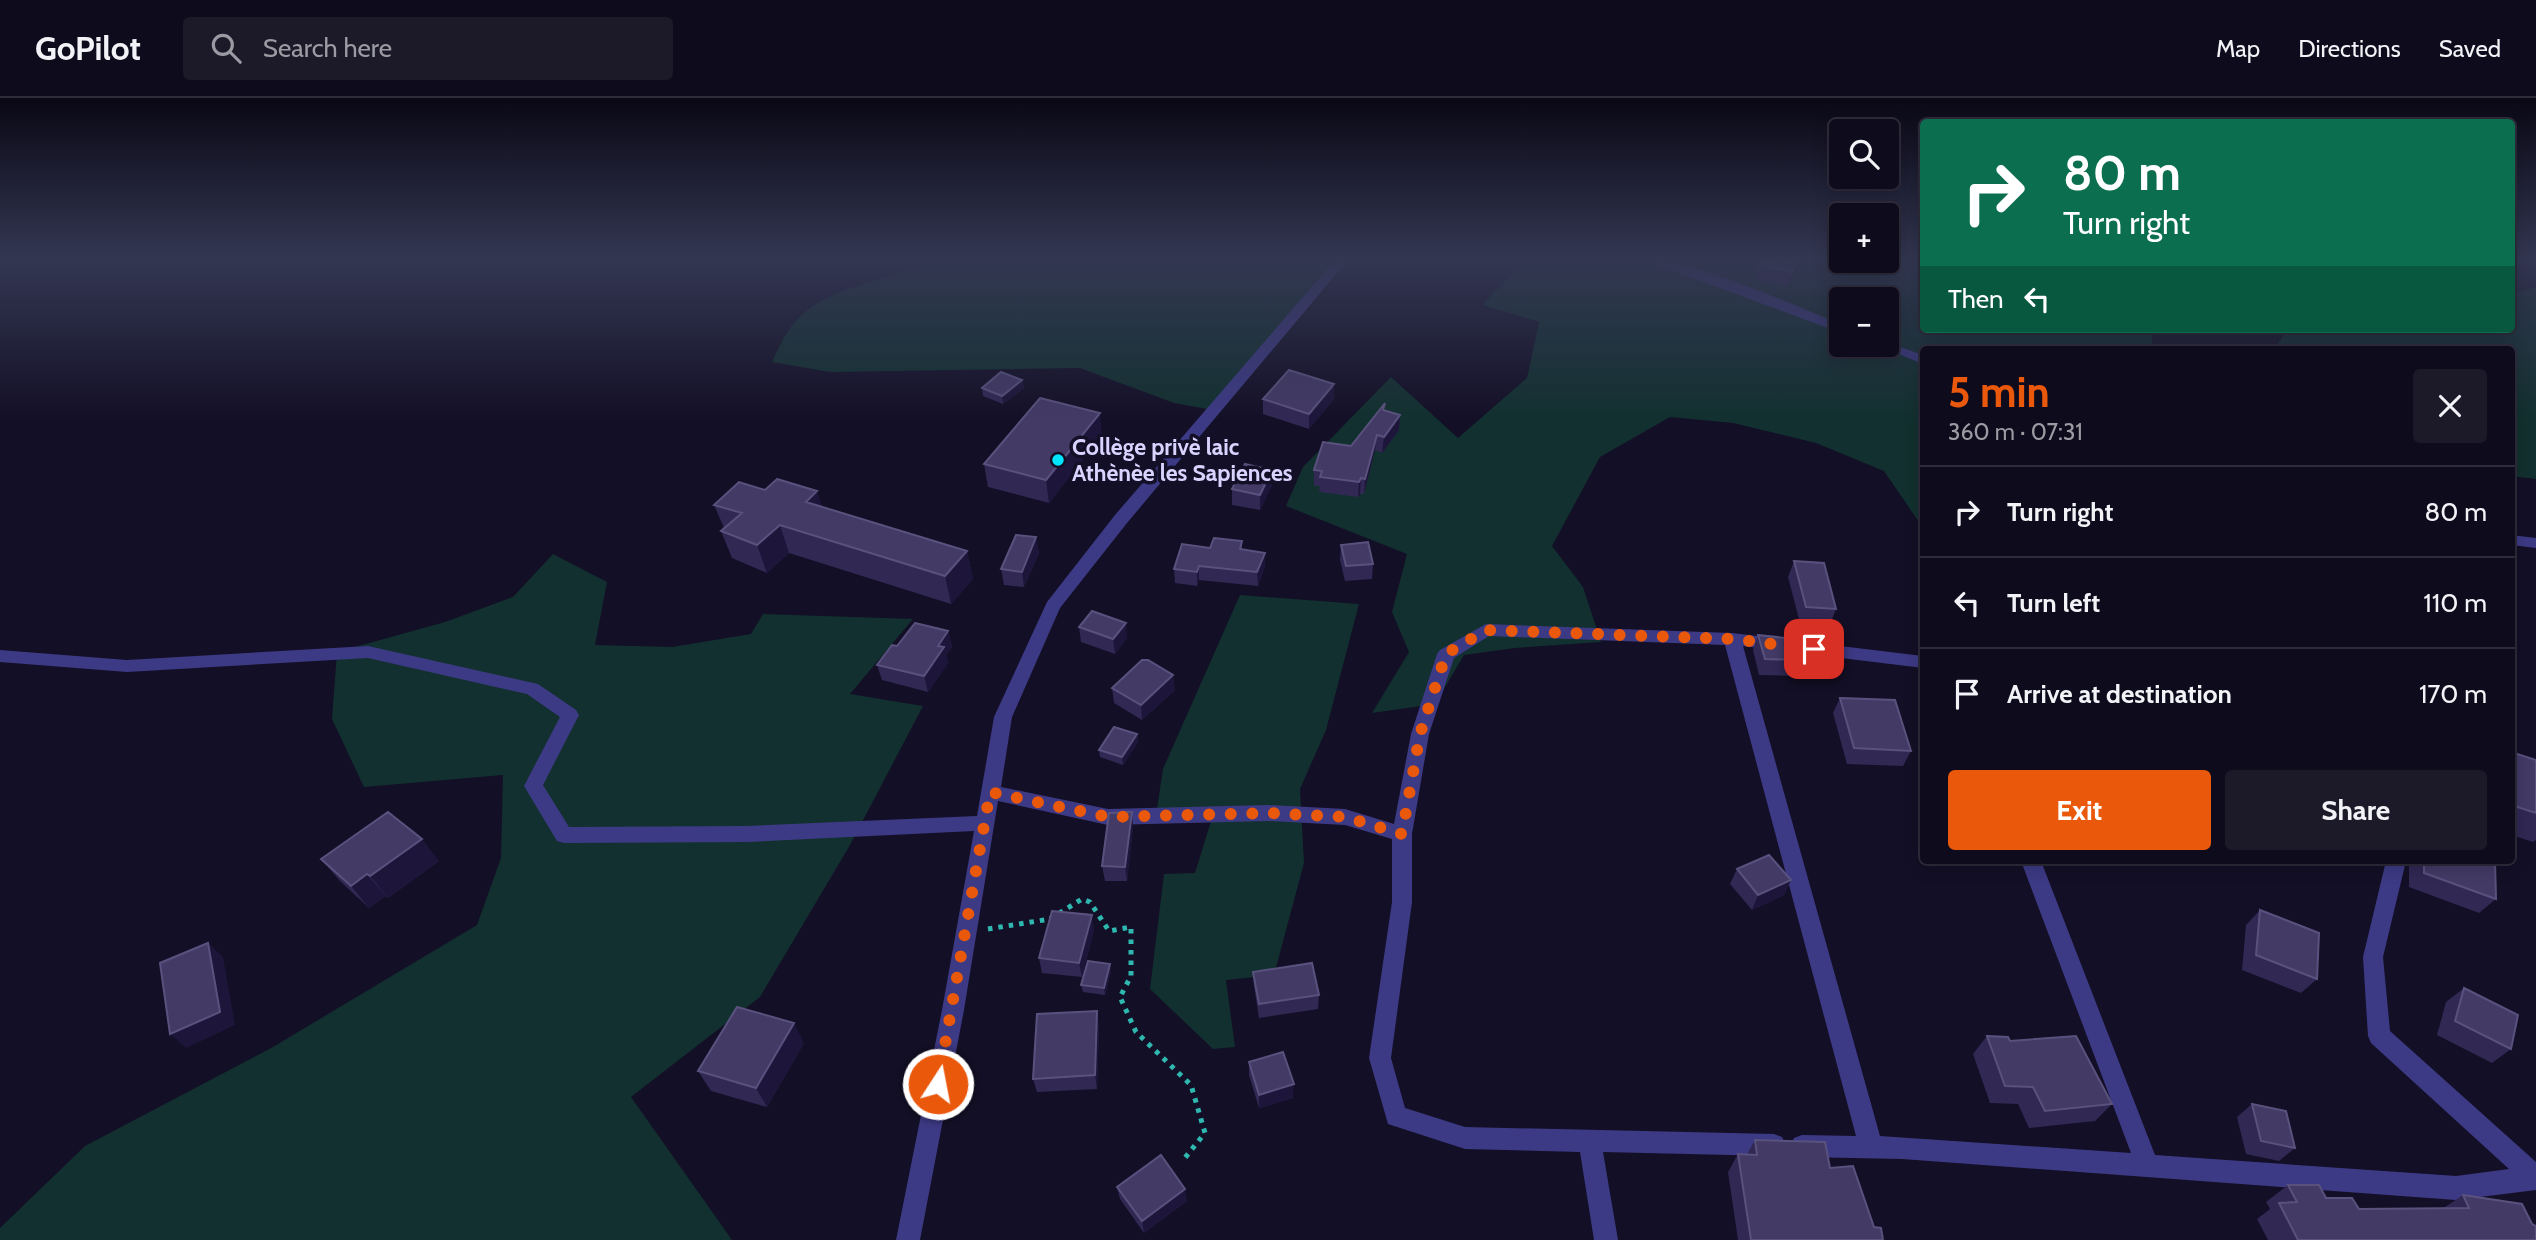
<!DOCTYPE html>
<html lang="en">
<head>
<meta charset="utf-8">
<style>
  :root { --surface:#0e0b1c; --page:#1c1929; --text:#f1f3f6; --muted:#9b9ba3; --line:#2e2b3b; --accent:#ea580c }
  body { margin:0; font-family:Cabin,sans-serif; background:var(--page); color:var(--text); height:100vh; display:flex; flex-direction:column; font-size:26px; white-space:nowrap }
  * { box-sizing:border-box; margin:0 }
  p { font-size:23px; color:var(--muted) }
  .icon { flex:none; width:38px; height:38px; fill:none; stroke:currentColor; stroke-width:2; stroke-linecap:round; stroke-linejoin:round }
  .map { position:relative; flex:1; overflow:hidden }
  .details { position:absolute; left:1920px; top:248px; width:595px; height:518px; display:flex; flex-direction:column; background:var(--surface); border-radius:7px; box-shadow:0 4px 18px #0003,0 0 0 2px var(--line) }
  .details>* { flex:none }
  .guide { position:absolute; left:1920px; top:21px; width:595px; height:214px; border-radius:7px; box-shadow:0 4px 18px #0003,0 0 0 2px var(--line); background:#0b6e4f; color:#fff; overflow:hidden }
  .controls { position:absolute; left:1829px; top:21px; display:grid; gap:14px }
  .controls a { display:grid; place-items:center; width:70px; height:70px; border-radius:7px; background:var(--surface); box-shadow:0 4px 18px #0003,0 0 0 2px var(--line); font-size:35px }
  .pin { position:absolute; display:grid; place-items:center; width:60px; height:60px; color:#fff; margin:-30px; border-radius:14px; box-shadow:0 4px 10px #0006 }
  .me { position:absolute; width:77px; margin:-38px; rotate:11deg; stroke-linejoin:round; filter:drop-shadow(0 0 5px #0008) }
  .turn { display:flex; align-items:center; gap:24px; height:147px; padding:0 28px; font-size:32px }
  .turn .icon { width:91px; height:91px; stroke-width:2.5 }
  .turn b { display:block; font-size:49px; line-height:60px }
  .then { display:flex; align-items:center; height:66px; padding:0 28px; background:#0003; gap:14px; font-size:26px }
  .round { display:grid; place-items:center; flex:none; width:74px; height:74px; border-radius:7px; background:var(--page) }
  .overview { display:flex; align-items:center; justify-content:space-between; height:119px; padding:0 28px }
  h1 { font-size:42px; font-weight:800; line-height:52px; color:var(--accent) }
  .button { display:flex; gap:14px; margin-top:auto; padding:14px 28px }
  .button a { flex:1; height:80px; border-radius:7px; background:var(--accent); color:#fff; font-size:28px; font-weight:800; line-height:80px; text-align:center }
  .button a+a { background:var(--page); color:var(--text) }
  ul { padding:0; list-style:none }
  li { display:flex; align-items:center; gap:21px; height:91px; padding:0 28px; border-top:2px solid var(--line) }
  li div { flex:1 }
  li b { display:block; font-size:26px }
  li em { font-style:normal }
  header { display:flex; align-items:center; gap:42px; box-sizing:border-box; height:98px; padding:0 35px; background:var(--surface); border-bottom:2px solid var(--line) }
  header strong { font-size:33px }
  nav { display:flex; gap:38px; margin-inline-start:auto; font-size:24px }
  .search { width:490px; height:63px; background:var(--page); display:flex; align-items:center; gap:18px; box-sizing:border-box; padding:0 24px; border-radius:7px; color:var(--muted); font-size:26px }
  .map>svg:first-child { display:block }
  .green { fill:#12302f; fill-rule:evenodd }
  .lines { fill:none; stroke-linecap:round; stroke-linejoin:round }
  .path { stroke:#2fb8b0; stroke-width:5; stroke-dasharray:4.5 6; stroke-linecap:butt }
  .minor { fill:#3d3a85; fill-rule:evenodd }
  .wall { fill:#312854 }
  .shaded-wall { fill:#1d163a }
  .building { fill:#433a66; stroke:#5a527e; stroke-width:2 }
  .route { stroke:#ea580c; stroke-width:12; stroke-dasharray:0 21.6 }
  .poi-dot { fill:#00e5ff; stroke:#130f26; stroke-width:2.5 }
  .labels { text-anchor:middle; stroke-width:7; stroke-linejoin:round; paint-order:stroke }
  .poi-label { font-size:23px; font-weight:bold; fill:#d9d4ff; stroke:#130f26; text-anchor:start }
</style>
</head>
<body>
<header>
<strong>GoPilot</strong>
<div class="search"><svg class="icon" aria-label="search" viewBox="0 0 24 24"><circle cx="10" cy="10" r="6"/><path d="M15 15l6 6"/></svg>Search here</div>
<nav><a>Map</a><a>Directions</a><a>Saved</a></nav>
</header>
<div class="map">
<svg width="2536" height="1142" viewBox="0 0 2536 1142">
  <rect width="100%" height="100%" fill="#130f26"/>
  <!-- green -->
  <path class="green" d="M928,163H1341L1213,312L1174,305L1080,270L830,274L772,264C778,252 784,237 793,226C827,186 884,186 928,163Z
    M1520,163H1923V231H2152V252H1923V430L1884,373L1816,345L1733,325L1670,319L1600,359L1552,448L1583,489L1601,544L1515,550L1464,557L1435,606L1372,615L1409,554L1392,514L1407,456L1286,408L1303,369L1391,279L1458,340L1527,280L1539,224L1483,207L1519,167ZM1841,201H1886V247H1841Z
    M2536,189V381L2511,378V252H2274L2287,231H2511V197Z
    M553,456L607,484L595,547L672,549L751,536L763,516L913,521L850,596L923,608L850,747L760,899L631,999L732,1142H0V1130L85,1048L273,949L477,827L501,760L503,677L364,689L332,621L337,554L445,524L513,499Z
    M1240,497L1359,506L1326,632L1300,691L1304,765L1274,877L1226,882L1235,949L1213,951L1150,891L1164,776L1195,775L1212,720L1157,711L1163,671Z"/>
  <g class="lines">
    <!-- path -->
    <path class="path" d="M988,831L1050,821L1082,801L1090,804L1109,833L1131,829V878L1120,899L1136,934L1191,987L1205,1035L1184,1061"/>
    <!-- minor -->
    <path class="minor" d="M1334,163H1347L1127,425L1060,510L1012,619L1001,689L1108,711L1268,707L1345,711L1394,726L1411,636L1437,556L1440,552L1486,526L1732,535L1923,558V570L1743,548L1880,1038L2131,1055L2021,763H2041L2155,1057L2456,1078L2509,1071L2371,945L2368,938L2363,859L2386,763H2406L2383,859L2390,933L2536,1064V1092L2456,1102L1902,1061L1802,1059L1794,1056L1790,1048L1794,1040L1802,1037L1856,1038L1725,547L1489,538L1454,560L1429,636L1412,736V804L1391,960L1405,1010L1465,1029L1774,1036L1782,1039L1786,1047L1782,1055L1774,1058L1603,1054L1618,1142H1594L1580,1054L1465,1051L1388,1026L1369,960L1392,804V741L1345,727L1268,723L1108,727L998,703L964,912L920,1142H896L942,912L974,733L747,744L564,745L557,743L524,688L560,619L527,596L368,560L127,574L0,564V552L127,562L368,548L538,586L576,612L579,617L543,687L569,729L747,728L977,718L994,619L1047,504L1115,417Z
      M1647,163C1701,163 1788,206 1841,226V235Z
      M1886,244L1923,257V266L1877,247H1886Z
      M2511,437L2536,440V450L2511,447Z"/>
  </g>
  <!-- wall -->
  <path class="wall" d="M1759,163H1800L1788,189L1754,181Z
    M1022,282L1024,290L1003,306L983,298L982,290Z
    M1334,286V301L1309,331L1263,316V301Z
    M1385,305L1384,312L1400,317L1399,332L1382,355L1375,352L1364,396H1360L1358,399L1319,394L1320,388H1314V372L1351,348Z
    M1102,337L1049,405L988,389L984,366Z
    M1272,387L1260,412L1232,407V391Z
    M714,407L823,409L967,453L973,481L951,506L789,455L767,475L732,460L721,433L724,430Z
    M1036,439L1039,455L1024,489L1004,487L1001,471Z
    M1242,443V451L1265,469L1258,488L1199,482L1197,488L1175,485L1174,471L1210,450Z
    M1341,447L1373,466L1372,481L1345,483L1340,462Z
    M1794,463L1836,511L1830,526L1800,525L1788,479Z
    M1079,529L1127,540L1115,556L1081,544Z
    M948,533L952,549L946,557L948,565L928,594L882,582L877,567L897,548Z
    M1758,537L1802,562L1796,578L1759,577L1753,552Z
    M1112,590L1175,592L1142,622L1114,605Z
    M1840,600L1911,653L1903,668L1847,666L1833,615Z
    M1137,636L1138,644L1123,667L1100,659L1099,652Z
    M2511,654L2536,662V742L2533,744L2511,737Z
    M1133,729L1127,783H1105L1102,768Z
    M321,761L439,763L388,800L386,798L369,810L340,783Z
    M2409,763H2495L2496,801L2479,815L2409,789Z
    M1737,771L1791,782L1784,797L1752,812L1730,786Z
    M2260,812L2317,881L2301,895L2242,872L2246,827Z
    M1094,831L1082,879L1042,875L1039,860Z
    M1111,873L1105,897L1083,894L1081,887Z
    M1253,874L1319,897L1318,911L1259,920L1254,888Z
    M2464,890L2511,951L2492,965L2437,937L2446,904Z
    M1099,926L1097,991L1037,994L1033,981Z
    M1987,938L2010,943L2112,1006L2095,1023L2029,1030L2018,1006L1990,1005L1973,956Z
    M804,945L767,1009L711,993L698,973Z
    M1249,964L1293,1000L1259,1010L1249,977Z
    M2252,1006L2295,1050L2279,1063L2246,1056L2237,1019Z
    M1755,1042L1830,1070L1883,1142H1738L1728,1074L1738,1056H1747Z
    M2288,1087L2359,1111H2442L2463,1097L2532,1126L2536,1142H2268L2257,1121L2270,1111L2266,1104Z
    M1117,1089L1187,1103L1144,1135L1120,1101Z"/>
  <!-- shaded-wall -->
  <path class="shaded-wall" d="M1797,163H1800L1788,189L1792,174Z
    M1022,282L1024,290L1003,306L1002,298Z
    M1334,286V301L1309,331V316Z
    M1100,315L1102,337L1049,405L1046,382Z
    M1400,317L1399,332L1382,355L1384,339Z
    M1377,337L1375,352L1364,396L1365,381Z
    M1272,372V387L1260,412V397Z
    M1361,380L1360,396L1358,399L1359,384Z
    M817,393L826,420L806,404Z
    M780,427L789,455L767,475L757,447Z
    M1036,439L1039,455L1024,489L1022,474Z
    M967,453L973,481L951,506L945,478Z
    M1265,455V469L1258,488L1257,474Z
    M1199,468V482L1197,488V474Z
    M1126,525L1127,540L1115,556L1113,541Z
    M948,533L952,549L946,557L948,565L928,594L924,578L938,548Z
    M1173,577L1175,592L1142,622L1141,607Z
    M1137,636L1138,644L1123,667L1122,659Z
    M1132,714L1133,729L1127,783L1125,769Z
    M422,741L439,763L388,800L370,778Z
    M367,776L386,798L369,810L351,788Z
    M1791,782L1784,797L1752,812L1758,797Z
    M1092,817L1094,831L1082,879L1079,865Z
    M208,845L223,859L235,927L186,950L170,936Z
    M1110,866L1111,873L1105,897L1104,890Z
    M1097,913L1099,926L1097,991L1095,977Z
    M794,925L804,945L767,1009L756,990Z
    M1294,986L1293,1000L1259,1010V997Z
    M1185,1091L1187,1103L1144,1135L1142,1123Z"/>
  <!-- building -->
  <path class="building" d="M1759,163H1797L1792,174L1758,166Z
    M1289,272L1334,286L1309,316L1263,301Z
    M1001,274L1022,282L1002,298L982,290Z
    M1040,300L1100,315L1046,382L984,366Z
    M1385,305L1383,312L1400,317L1384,339L1377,337L1365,381L1361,380L1359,384L1320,379L1322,373L1314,372L1323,344L1351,348Z
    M1245,366L1272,372L1260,397L1232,391Z
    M777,381L817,393L806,404L967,453L945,478L780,427L757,447L721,433L742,415L714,407L739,384L765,392Z
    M1016,437L1036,439L1022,474L1001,471Z
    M1214,440L1242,443L1240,451L1265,455L1257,474L1199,468L1197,474L1174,471L1182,446L1210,450Z
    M1368,444L1373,466L1346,468L1341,447Z
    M1794,463L1824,465L1836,511L1806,509Z
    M1092,513L1126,525L1113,541L1079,529Z
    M915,525L948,533L938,548L944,549L924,578L877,567L892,547L897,548Z
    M1758,537L1795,541L1802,562L1765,561Z
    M1142,562H1148L1173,577L1141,607L1112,590Z
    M1840,600L1895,602L1911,653L1854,650Z
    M1114,629L1137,636L1122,659L1099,652Z
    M2511,654L2536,662V715L2511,707Z
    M388,714L422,741L370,778L367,776L351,788L321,761Z
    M1132,714L1125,769L1102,768L1109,715Z
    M1769,757L1791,782L1758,797L1737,771Z
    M2424,763H2495L2496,801L2424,775Z
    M2260,812L2319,835L2317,881L2256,857Z
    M1052,813L1092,817L1079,865L1039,860Z
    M208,845L220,914L170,936L160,865Z
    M1088,863L1110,866L1104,890L1081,887Z
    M1312,865L1319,897L1259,906L1253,874Z
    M2464,890L2518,917L2511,951L2455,923Z
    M737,909L794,925L756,990L698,973Z
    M1097,913L1095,977L1033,981L1037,916Z
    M1987,938L2008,939L2010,943L2076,938L2112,1006L2045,1013L2033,989L2005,988Z
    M1283,954L1294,986L1259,997L1249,964Z
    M2252,1006L2286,1013L2295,1050L2261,1043Z
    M1755,1042L1825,1044L1830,1070L1853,1068L1874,1129L1881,1130L1883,1142H1751L1738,1056L1757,1057Z
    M1161,1057L1185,1091L1142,1123L1117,1089Z
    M2288,1087H2319L2326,1100H2352L2359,1111L2469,1110L2463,1097L2522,1106L2532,1126L2536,1128V1142H2298L2279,1105L2297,1104Z"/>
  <!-- sky -->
  <linearGradient id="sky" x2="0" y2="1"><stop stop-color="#0a0815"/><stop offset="0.5" stop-color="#333752"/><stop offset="1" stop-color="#333752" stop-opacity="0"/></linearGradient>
  <rect width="2536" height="323" fill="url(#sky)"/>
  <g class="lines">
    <!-- route -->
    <path class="route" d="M938,986L990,694L1108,719L1268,715L1346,719L1402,736L1420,636L1446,556L1486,532L1732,541L1814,551"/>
  </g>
  <!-- markers -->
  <circle class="poi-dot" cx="1058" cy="362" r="7"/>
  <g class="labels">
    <!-- poi labels -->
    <g class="poi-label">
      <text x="1072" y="357">Collège privè laic<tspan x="1072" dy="26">Athènèe les Sapiences</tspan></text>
    </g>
  </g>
</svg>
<div class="controls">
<a><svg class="icon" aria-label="search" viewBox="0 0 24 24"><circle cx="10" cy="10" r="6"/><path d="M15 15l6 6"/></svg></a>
<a>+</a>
<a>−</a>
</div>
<div class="pin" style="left:1814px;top:551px;background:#d93025"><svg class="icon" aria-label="arrive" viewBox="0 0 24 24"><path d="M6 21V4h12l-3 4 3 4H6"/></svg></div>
<svg class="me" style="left:938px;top:986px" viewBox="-20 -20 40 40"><circle r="17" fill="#ea580c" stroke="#fff" stroke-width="3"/><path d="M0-11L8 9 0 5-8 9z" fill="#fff"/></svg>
<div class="guide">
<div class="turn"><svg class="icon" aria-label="right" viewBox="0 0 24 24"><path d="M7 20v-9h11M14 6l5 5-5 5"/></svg><div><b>80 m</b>Turn right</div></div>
<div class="then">Then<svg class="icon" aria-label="left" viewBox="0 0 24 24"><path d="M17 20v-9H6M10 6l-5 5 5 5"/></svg></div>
</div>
<section class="details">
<div class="overview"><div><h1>5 min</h1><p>360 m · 07:31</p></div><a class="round"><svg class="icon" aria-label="close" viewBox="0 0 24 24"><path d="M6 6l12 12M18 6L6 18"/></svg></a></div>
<ul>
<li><svg class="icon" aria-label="right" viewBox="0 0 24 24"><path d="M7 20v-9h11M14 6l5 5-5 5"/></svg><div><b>Turn right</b></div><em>80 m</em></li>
<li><svg class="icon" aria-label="left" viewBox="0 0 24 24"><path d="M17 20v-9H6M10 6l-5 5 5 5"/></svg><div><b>Turn left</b></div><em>110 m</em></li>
<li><svg class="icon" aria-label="arrive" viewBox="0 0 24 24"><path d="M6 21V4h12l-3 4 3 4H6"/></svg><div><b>Arrive at destination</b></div><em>170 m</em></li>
</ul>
<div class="button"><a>Exit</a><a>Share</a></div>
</section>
</div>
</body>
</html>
